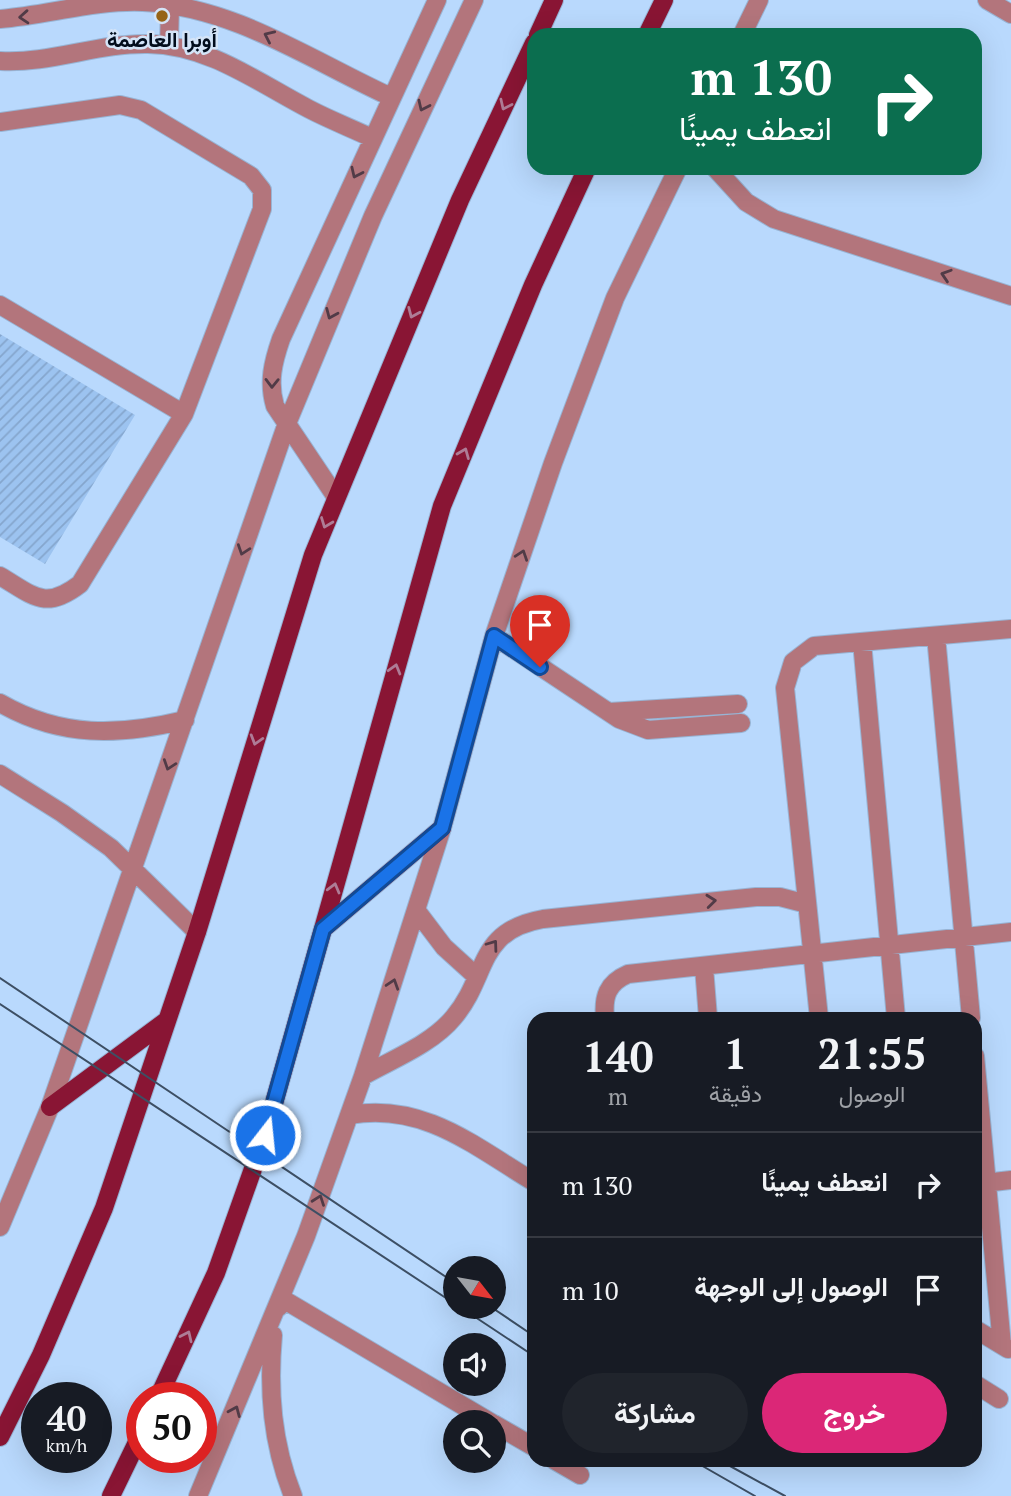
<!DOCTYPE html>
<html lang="ar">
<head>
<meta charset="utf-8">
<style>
  :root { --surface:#171b24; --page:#20242c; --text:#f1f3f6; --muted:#9ea1a6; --line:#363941; --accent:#db2777 }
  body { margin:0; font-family:"PT Serif",Vazirmatn,serif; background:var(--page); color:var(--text); direction:rtl; height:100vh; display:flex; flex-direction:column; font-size:26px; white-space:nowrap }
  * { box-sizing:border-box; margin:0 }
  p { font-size:23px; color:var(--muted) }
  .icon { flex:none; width:38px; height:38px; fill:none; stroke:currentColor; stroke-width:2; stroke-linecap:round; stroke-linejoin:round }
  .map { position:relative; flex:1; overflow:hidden; direction:ltr }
  .side { position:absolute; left:527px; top:1012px; width:455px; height:455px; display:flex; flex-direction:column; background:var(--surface); border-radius:21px; box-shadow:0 7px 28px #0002; direction:rtl }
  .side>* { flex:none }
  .hud { position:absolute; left:527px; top:28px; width:455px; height:147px; border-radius:21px; box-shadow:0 7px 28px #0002; direction:rtl; background:#0b6e4f; color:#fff; overflow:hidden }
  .needle { width:46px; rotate:121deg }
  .controls { position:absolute; left:443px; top:1256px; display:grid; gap:14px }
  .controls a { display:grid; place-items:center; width:63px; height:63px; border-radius:50%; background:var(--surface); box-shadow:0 7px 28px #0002; font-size:35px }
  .speed { position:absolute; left:21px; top:1382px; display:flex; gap:14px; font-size:35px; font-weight:700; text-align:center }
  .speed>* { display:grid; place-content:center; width:91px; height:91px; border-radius:50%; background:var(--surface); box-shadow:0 7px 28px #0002; line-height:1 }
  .speed small { font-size:18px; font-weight:400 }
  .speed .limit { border:10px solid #d22; background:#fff; color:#111 }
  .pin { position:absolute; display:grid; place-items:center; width:60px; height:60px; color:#fff; margin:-72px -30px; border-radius:50% 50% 50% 0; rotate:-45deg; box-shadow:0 0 7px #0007 }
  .pin .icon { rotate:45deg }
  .me { position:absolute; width:77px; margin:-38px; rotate:16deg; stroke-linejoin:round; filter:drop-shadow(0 0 5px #0008) }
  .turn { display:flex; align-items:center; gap:24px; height:147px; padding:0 35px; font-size:32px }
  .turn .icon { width:91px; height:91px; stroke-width:2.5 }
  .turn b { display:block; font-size:49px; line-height:60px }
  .eta { display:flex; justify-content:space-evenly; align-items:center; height:119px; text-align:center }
  .eta b { font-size:42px; font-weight:700; line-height:49px }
  .cta { display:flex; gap:14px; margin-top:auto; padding:14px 35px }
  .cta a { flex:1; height:80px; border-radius:42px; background:var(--accent); color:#fff; font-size:28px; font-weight:700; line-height:80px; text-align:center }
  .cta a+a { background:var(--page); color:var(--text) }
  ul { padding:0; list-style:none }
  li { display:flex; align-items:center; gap:21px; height:105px; padding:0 35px; border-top:2px solid var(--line) }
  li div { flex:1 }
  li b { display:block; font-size:26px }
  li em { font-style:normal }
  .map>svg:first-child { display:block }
  .building { fill:url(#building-hatch) }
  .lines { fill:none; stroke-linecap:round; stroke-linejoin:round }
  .minor-casing { stroke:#98b4d4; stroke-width:20 }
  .major-casing { stroke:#98b4d4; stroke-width:20 }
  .minor { stroke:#b3757c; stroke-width:18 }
  .major { stroke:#891534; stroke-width:18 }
  .tram { stroke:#3d4f64; stroke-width:2 }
  .oneway { stroke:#513b47 }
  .oneway2 { stroke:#ae7c96 }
  .route-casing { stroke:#114b97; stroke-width:18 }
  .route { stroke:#1a73e8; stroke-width:12 }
  .poi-dot { fill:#966416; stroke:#d4e4f7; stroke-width:2.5 }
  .labels { text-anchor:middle; stroke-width:5; stroke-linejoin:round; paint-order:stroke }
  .poi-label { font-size:21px; font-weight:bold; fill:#010c1b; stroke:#d4e4f7 }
</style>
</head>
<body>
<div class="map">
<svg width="1011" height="1496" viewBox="0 0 1011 1496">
  <defs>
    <pattern id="building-hatch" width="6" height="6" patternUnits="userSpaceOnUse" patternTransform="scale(1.75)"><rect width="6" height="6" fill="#9cc3f0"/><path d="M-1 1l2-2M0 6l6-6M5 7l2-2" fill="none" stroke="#85a6cd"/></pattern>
  </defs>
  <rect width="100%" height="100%" fill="#b9d9fd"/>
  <!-- building -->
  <path class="building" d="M0,334L135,415L45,564L0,537Z"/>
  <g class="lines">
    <defs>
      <path id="minor" d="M987,0L1011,14
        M0,19C48,15 95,0 143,2C235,7 310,60 391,97
        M742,35L759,0
        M169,46L170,5
        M0,61C50,64 98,43 148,44C209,45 257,82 309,109C330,120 351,128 372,138
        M0,122L120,105L141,110L251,176L262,190V209L184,414L80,584C45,611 34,596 0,576
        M715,168L746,202L774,219L1011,296
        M0,305L184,414
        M336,497L275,406C268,382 273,362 281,339L437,0
        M494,636L619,719L648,730L741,723
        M936,636L971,1018
        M862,642L896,1018
        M0,703C61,738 119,736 185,720
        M609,712L738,704
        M0,774L62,813L111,848L197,932
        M416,910L444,947L476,976
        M704,967L708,1018
        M605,1018C603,997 607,983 628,974L1011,932
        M819,1018L785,688L793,662L814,646L1011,629
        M975,1056L1002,1345
        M363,1076C393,1059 432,1044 454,1017C489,975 476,931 543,919L756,897H780L807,904
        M350,1115C423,1102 474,1146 534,1182
        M976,1184L1011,1180
        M0,1227L50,1107L286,426L373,216L474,0
        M279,1307L281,1298L492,1423
        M975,1329L1008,1349
        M273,1335C268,1391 272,1443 293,1496
        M975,1384L999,1399
        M494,1424L534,1447
        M554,1460L580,1475
        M198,1496L306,1236L363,1076L442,828L494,636L553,463L615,298L678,168"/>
      <path id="major" d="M538,35L554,0
        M647,35L664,0
        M323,929L442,828
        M50,1107L166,1021
        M158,1398L216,1273L265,1135L442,506L533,285L587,168
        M0,1437L41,1355L104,1208L197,932L313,555L460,200L534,43
        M111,1496L142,1432"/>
    </defs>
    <!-- minor casing -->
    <use href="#minor" class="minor-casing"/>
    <!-- major casing -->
    <use href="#major" class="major-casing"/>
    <!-- minor -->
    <use href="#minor" class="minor"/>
    <!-- major -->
    <use href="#major" class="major"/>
    <!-- tram -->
    <path class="tram" d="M0,978L455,1283
      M0,1004L455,1304
      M460,1307L534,1356
      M491,1307L534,1336
      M692,1460L755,1496
      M719,1460L785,1496"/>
  </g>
  <!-- one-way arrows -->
  <defs><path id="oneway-chevron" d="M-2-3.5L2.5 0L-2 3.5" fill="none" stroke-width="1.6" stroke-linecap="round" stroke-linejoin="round" transform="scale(1.75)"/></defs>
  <g class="oneway">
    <use href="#oneway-chevron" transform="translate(24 17) rotate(176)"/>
    <use href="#oneway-chevron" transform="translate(269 36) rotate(-155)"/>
    <use href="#oneway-chevron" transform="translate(423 106) rotate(115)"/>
    <use href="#oneway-chevron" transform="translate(356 173) rotate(115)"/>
    <use href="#oneway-chevron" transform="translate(946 275) rotate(-162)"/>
    <use href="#oneway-chevron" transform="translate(331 314) rotate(113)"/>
    <use href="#oneway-chevron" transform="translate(272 383) rotate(91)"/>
    <use href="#oneway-chevron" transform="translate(243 550) rotate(109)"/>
    <use href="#oneway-chevron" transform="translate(522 555) rotate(-71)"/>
    <use href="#oneway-chevron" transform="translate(169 765) rotate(109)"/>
    <use href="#oneway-chevron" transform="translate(711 901) rotate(-6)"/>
    <use href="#oneway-chevron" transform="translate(493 945) rotate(-54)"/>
    <use href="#oneway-chevron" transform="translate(393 984) rotate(-72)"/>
    <use href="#oneway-chevron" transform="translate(319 1200) rotate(-70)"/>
    <use href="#oneway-chevron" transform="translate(235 1411) rotate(-67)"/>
  </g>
  <g class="oneway2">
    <use href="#oneway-chevron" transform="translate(505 105) rotate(115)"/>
    <use href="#oneway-chevron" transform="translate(413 313) rotate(113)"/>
    <use href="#oneway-chevron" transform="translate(464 453) rotate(-68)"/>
    <use href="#oneway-chevron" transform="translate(326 523) rotate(111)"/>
    <use href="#oneway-chevron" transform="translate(395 669) rotate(-74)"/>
    <use href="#oneway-chevron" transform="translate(256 740) rotate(107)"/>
    <use href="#oneway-chevron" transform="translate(334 888) rotate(-75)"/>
    <use href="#oneway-chevron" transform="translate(187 1336) rotate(-65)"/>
  </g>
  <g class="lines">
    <defs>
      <path id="route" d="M265,1135L323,929L442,828L494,636L540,667"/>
    </defs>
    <!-- route casing -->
    <use href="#route" class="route-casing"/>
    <!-- route -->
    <use href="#route" class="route"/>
  </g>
  <!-- markers -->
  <circle class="poi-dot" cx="162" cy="16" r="7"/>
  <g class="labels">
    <!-- poi labels -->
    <g class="poi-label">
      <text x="162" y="47">أوبرا العاصمة</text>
    </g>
  </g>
</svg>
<div class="controls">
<a><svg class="needle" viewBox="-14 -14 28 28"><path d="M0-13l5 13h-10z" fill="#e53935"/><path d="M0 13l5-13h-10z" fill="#9ea1a6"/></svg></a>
<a><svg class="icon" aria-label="sound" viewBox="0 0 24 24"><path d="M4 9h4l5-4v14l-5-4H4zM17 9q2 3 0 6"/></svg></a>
<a><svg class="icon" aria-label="search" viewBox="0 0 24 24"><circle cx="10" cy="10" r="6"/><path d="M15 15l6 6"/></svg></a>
</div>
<div class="speed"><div>40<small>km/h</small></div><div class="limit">50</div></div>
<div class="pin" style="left:540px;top:667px;background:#d93025"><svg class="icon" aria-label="arrive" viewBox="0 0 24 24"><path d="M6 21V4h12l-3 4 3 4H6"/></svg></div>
<svg class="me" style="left:265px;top:1135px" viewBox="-20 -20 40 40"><circle r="17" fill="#1a73e8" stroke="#fff" stroke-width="3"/><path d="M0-11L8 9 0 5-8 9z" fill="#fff"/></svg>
<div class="hud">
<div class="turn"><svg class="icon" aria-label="right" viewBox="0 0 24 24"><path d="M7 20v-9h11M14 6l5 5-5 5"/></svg><div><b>130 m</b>انعطف يمينًا</div></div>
</div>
<section class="side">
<div class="eta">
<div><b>21:55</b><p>الوصول</p></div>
<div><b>1</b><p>دقيقة</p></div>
<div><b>140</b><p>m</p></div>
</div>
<ul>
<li><svg class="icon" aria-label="right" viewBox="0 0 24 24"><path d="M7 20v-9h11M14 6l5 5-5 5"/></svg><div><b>انعطف يمينًا</b></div><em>130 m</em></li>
<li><svg class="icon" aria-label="arrive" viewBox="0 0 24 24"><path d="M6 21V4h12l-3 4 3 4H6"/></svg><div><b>الوصول إلى الوجهة</b></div><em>10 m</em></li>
</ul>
<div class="cta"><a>خروج</a><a>مشاركة</a></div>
</section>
</div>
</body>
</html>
